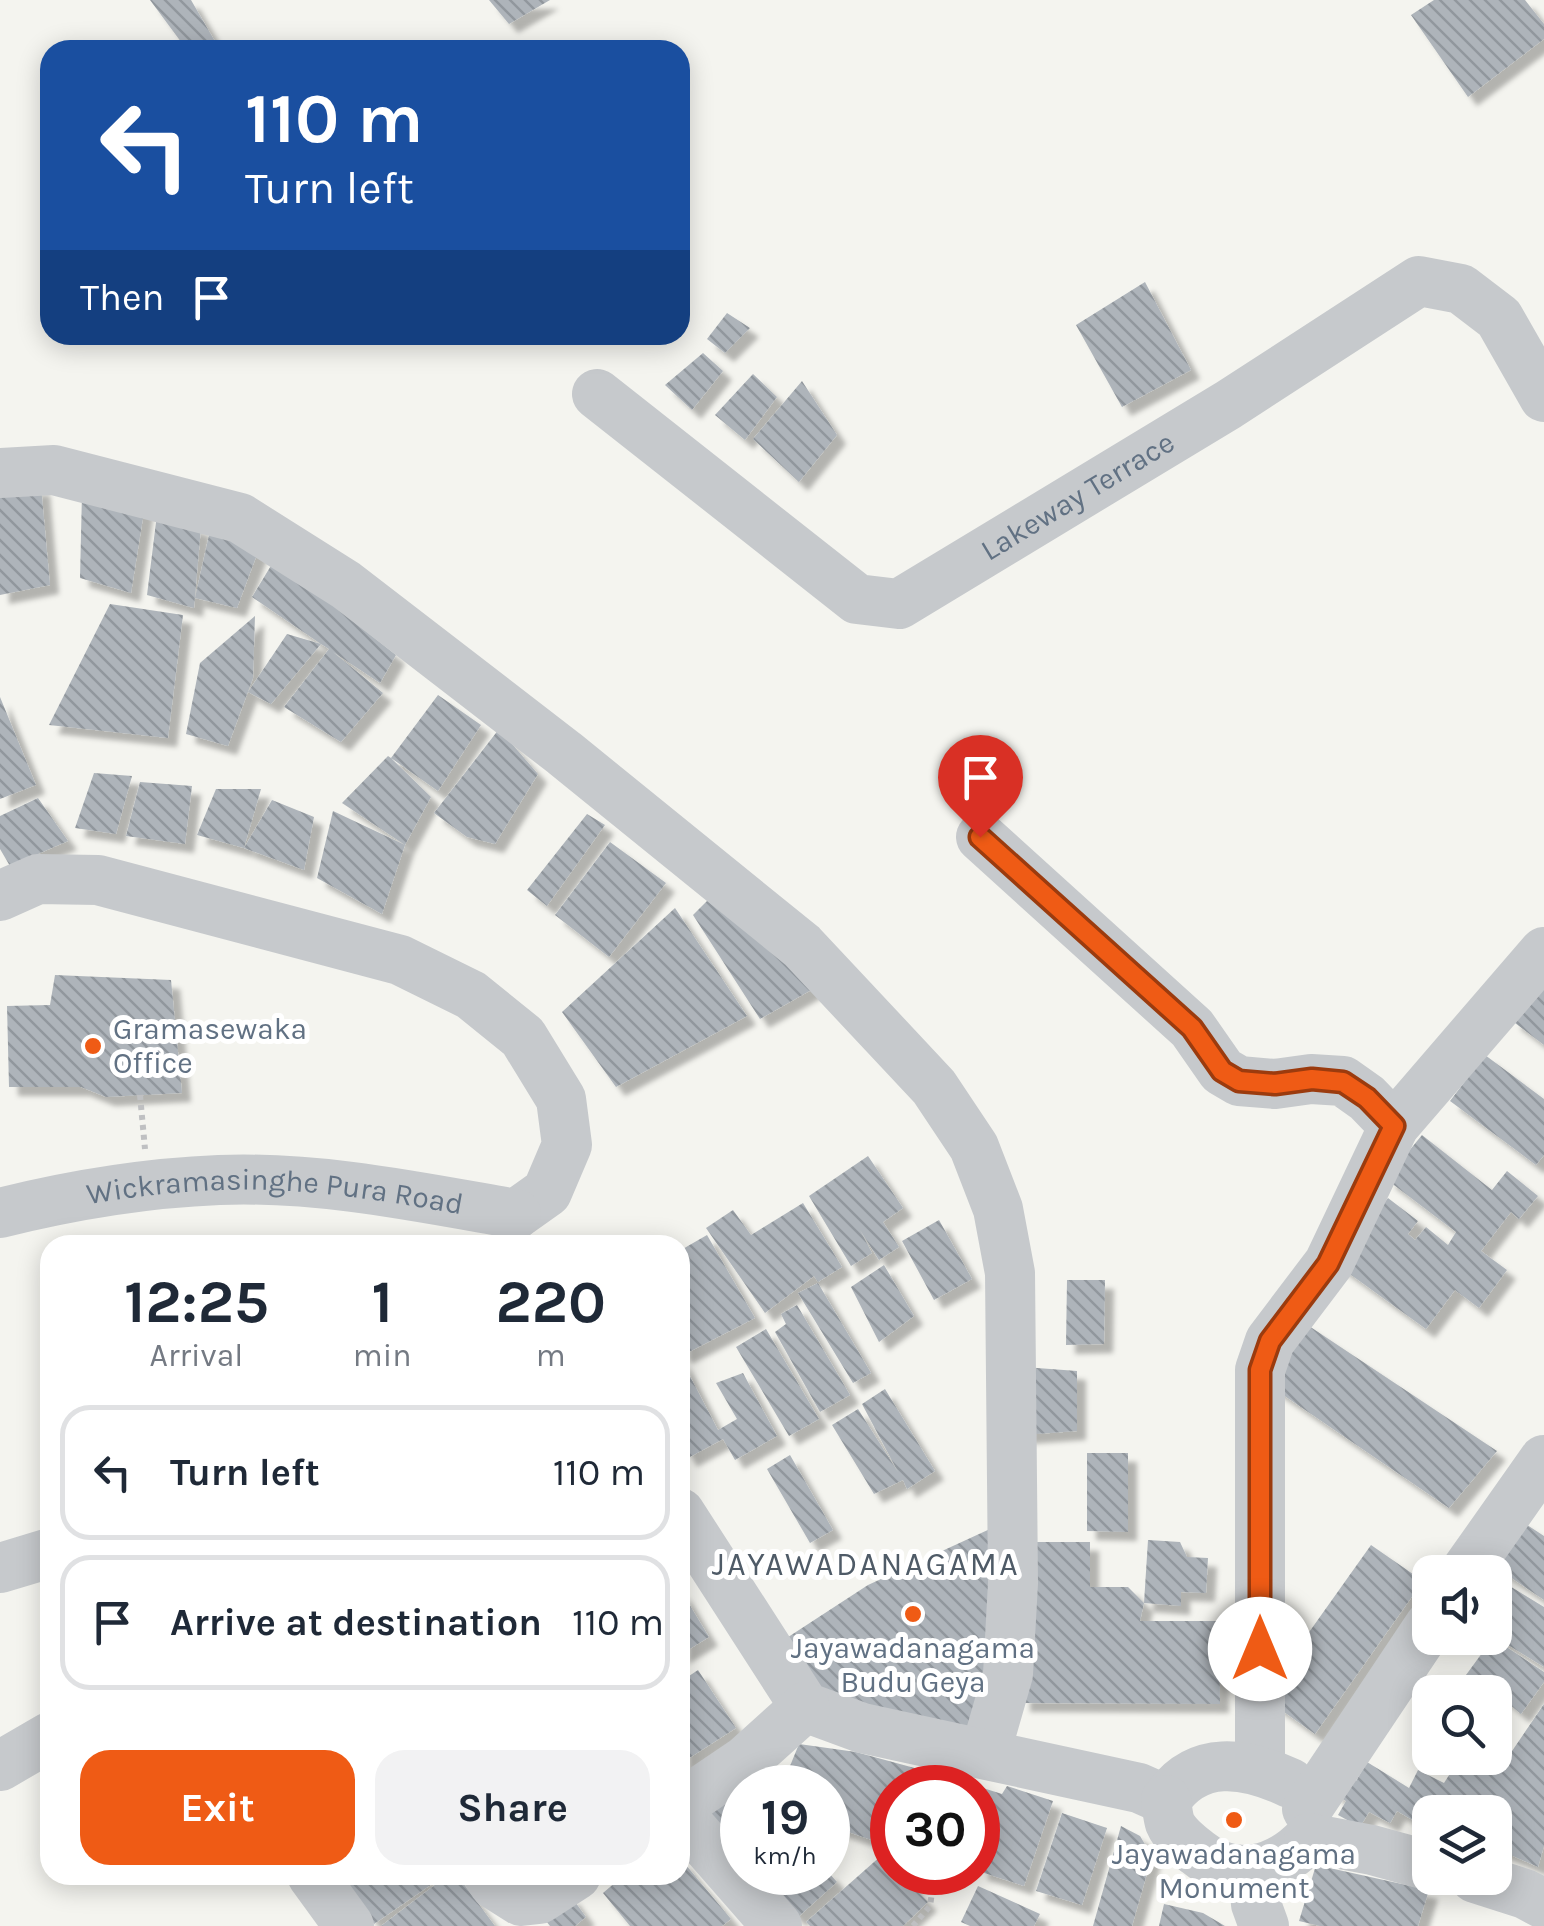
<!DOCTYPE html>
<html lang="en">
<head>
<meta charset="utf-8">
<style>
  :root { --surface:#fff; --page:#f2f2f3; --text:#1f2937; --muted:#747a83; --line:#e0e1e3; --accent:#ef5b15 }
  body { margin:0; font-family:Karla,sans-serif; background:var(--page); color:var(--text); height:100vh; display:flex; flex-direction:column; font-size:38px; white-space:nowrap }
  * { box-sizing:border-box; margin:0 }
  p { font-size:32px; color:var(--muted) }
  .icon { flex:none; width:55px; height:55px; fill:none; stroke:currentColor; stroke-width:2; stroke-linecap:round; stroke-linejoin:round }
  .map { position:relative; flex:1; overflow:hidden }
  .panel { position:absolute; left:40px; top:1235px; width:650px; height:650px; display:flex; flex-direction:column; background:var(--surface); border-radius:30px; box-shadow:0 5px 25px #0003 }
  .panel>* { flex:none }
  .top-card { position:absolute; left:40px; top:40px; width:650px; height:305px; border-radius:30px; box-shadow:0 5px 25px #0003; background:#1a4fa0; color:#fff; overflow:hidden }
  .buttons { position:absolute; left:1412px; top:1555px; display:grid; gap:20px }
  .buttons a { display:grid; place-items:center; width:100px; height:100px; border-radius:20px; background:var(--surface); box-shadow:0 5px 25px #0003; font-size:50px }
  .speed { position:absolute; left:720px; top:1765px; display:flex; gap:20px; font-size:50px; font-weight:700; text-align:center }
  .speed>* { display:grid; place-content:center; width:130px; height:130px; border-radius:50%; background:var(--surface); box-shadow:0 5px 25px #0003; line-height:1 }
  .speed small { font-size:25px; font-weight:400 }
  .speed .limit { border:15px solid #d22; background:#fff; color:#111 }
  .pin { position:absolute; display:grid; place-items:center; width:85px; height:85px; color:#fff; margin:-102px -42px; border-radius:50% 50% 50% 0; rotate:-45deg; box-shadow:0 0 10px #0007 }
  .pin .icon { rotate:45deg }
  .me { position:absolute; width:110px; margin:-55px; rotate:0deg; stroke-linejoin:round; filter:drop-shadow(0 0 8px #0008) }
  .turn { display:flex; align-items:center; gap:35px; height:210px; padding:0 40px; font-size:45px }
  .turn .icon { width:130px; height:130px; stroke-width:2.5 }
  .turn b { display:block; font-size:70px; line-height:85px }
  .then { display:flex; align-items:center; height:95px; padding:0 40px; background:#0003; gap:20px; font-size:38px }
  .eta { display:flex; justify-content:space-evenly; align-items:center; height:170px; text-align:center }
  .eta b { font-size:60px; font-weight:700; line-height:70px }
  .button { display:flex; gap:20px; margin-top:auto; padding:20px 40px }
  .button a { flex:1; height:115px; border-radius:30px; background:var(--accent); color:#fff; font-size:40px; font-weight:700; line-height:115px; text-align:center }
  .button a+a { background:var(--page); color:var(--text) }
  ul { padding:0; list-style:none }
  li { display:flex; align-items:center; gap:30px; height:135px; margin:0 20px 15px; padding:0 20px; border:5px solid var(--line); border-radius:30px }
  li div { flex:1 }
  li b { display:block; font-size:38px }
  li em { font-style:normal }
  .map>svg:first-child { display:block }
  .building { fill:url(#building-back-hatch); filter:url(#shadow) }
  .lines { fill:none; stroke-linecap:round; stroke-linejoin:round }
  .path { stroke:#bfc0c2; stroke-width:6; stroke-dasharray:5 5; stroke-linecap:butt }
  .minor { stroke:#c6c9cc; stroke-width:50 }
  .route-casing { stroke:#9b3b0e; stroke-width:25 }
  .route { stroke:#ef5b15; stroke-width:18 }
  .poi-dot { fill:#ef5b15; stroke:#fff; stroke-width:4 }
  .labels { text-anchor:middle; stroke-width:10; stroke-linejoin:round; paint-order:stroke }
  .street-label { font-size:30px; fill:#617183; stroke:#fff }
  .poi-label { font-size:30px; fill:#617183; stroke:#fff }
  .neighbourhood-label { font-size:32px; letter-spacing:2.5px; fill:#4f5b67; stroke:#fff }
</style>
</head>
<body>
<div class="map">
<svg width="1544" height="1926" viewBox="0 0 1544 1926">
  <defs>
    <pattern id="building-back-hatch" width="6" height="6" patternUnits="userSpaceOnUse" patternTransform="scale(2.5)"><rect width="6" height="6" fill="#aeb4ba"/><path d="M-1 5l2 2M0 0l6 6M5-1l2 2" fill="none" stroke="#91979d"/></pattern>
    <filter id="shadow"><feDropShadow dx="9" dy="9" stdDeviation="2.5" flood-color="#0004"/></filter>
  </defs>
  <rect width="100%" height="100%" fill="#f4f4ef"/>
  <!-- building -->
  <path class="building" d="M150,0H191L220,50H187Z
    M489,0H550L509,24Z
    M1434,0H1525L1544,24V39L1468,97L1411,15Z
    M1145,282L1191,370L1122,407L1076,325Z
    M727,313L750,328L725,353L707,339Z
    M703,353L723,371L692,410L665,385Z
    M753,374L777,397L745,440L715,415Z
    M802,381L837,435L799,482L753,439Z
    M41,486L50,585L0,595V488Z
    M82,493L145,505L131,593L80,578Z
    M157,514L201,527L194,608L147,595Z
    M211,526L262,541L237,608L195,598Z
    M275,559L396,655L380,683L333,652L383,693L341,742L284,707L329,649L321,644L271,704L248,692L287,634L321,644L252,597Z
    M110,604L183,615L168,738L49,725Z
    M255,616L253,678L228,746L186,734L200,663Z
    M438,695L481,725L438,791L391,758L431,797L405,845L342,803L388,756L391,758Z
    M0,697L36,785L0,799Z
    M499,729L538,774L495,844L467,837L434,813Z
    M94,773L132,776L116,834L75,828Z
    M140,782L192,786L185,844L126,836Z
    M216,789H261L244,848L197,835Z
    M38,798L68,841L10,866L0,849V816Z
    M272,800L314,817L304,870L244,848Z
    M333,811L405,845L382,914L317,878Z
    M587,814L605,825L547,906L527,890Z
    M610,842L666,883L609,957L555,915Z
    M716,892L820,985L760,1019L693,915Z
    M675,908L747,1016L616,1087L562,1012Z
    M55,975L171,980L182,1093L106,1097L81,1087H9L7,1006L50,1005Z
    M1544,977V1045L1511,1020Z
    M1485,1055L1544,1099V1155L1536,1165L1450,1101Z
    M1422,1135L1492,1190L1507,1171L1538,1196L1519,1219L1511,1212L1481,1251L1507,1270L1479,1308L1455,1290L1426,1329L1336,1264L1388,1198L1418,1221L1408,1234L1415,1240L1426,1227L1448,1245L1456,1232L1386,1179Z
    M868,1156L903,1208L883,1222L899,1247L879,1260L860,1230L872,1253L851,1266L809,1196Z
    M803,1203L842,1267L818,1282L814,1276L765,1313L706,1228L733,1210L751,1235Z
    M939,1220L972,1279L934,1300L902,1241Z
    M707,1235L755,1318L683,1355L680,1350V1265L688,1261L681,1250Z
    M884,1265L914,1316L879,1342L851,1287Z
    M1067,1280H1105L1104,1344L1066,1345Z
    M818,1283L871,1373L853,1383L798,1293Z
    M797,1305L850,1395L820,1412L775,1332L786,1324L781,1314Z
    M1303,1322L1497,1451L1449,1508L1270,1386Z
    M766,1329L819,1419L789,1436L736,1347Z
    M680,1357L718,1430L737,1419L716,1383L743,1373L777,1436L735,1460L723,1439L688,1458L680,1443Z
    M1024,1367L1077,1371V1431L1023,1435Z
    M885,1389L935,1471L907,1489L903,1480L874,1494L832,1425L858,1409L898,1472L862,1404Z
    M1087,1453H1128V1532L1087,1531Z
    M790,1455L833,1530L810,1543L767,1469Z
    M1518,1519L1544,1536V1600L1488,1562Z
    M1003,1523L1000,1663L969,1731L841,1711L779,1643L868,1585Z
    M1148,1540L1180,1542L1187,1557L1208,1558L1206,1593L1181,1592V1606L1144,1603L1140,1621H1219L1220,1704L1021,1703V1542H1090V1587H1128L1144,1603Z
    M1371,1545L1423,1581L1315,1734L1263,1697Z
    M1495,1577L1544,1607V1667L1495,1637Z
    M680,1589L709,1637L680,1655Z
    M1493,1638L1544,1672V1682L1521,1714L1495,1692L1466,1675Z
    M698,1670L736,1728L680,1764V1682Z
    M1544,1704V1846L1538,1867L1495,1848V1812H1430V1830L1397,1811L1390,1823L1369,1812L1360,1827L1338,1815L1346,1801L1332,1793L1344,1774L1356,1781L1367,1762L1409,1788L1418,1770L1444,1783L1460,1758L1497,1773Z
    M799,1744L856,1752L962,1781L960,1788H892V1847L831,1826L828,1835V1788H781Z
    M746,1775L756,1788H742V1817L728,1832L705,1812Z
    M967,1783L1002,1794L1007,1786L1053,1801L1024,1886L978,1871L987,1843L978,1866V1788H966Z
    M1062,1813L1107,1828L1082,1905L1036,1891Z
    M742,1825V1859L725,1841Z
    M1121,1826L1140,1836L1152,1856L1132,1926H1093Z
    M882,1855L892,1866V1872H922L912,1886L928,1902L903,1926H810L806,1922Z
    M680,1858L731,1919L722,1926H630L603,1893L624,1875H680Z
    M1316,1865L1429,1890L1418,1926H1320L1299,1921Z
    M755,1872H828L837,1882L797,1918Z
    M339,1875H445L374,1924Z
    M448,1875H457L495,1926H381Z
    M978,1886L1040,1914L1034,1926H970L961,1922Z
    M570,1895L586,1917L575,1926H550L542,1916Z
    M1164,1904L1203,1913L1225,1926H1159Z"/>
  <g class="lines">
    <!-- path -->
    <path class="path" d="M140,1095L145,1149
      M913,1926L930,1906L935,1872"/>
    <!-- minor -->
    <g class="minor">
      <path id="s1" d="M597,394L857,599L899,604L1228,405L1419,281L1461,289L1499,318L1544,397"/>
      <path d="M0,473L54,470L240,518L346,585L564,753L802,946L934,1087L974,1147L998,1209L1010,1273L1013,1583L1008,1674L985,1754"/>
      <path d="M981,837L1192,1028L1222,1071L1239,1081L1275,1084L1311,1079L1343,1081L1367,1098L1394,1126"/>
      <path d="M0,896L38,879L98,880L400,960L471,995L523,1037L561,1099L567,1145L547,1192L516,1214"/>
      <path id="s2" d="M0,1213C72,1195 145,1183 219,1180C319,1176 419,1197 516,1214"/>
      <path d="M680,1513L805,1707L862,1728L1139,1788L1166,1800"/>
      <path d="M0,1568L50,1553"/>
      <path d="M1465,1572L1544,1460"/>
      <path d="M0,1766L50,1737"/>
      <path d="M1260,1769V1370L1270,1341L1329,1263L1394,1126L1544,952"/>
      <path d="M1166,1800C1197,1754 1245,1762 1290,1783"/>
      <path d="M1166,1800C1167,1807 1168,1817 1170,1823C1175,1835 1188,1845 1197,1852C1235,1883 1278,1871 1309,1838"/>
      <path d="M680,1805L745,1761L805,1707"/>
      <path d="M1307,1809L1430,1625"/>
      <path d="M680,1815L777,1926"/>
      <path d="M1309,1838L1372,1850L1430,1866"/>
      <path d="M1253,1869L1256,1904L1264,1926"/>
      <path d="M312,1875L349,1926"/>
      <path d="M488,1875L494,1884L521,1901L539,1899L576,1875"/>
      <path d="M1475,1878L1525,1894L1544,1904"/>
    </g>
  </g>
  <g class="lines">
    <defs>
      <path id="route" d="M980,837L1192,1028L1222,1071L1239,1081L1275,1084L1312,1079L1343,1082L1367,1098L1394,1126L1328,1264L1270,1341L1260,1370V1649"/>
    </defs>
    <!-- route casing -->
    <use href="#route" class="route-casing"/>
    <!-- route -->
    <use href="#route" class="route"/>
  </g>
  <!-- markers -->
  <g class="poi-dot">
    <circle cx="93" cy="1046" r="10"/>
    <circle cx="913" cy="1614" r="10"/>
    <circle cx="1234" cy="1820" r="10"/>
  </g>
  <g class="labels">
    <!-- street labels -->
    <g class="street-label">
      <text dy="10" stroke="none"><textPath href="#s1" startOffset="582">Lakeway Terrace</textPath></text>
      <text dy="10" stroke="none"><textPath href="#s2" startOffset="278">Wickramasinghe Pura Road</textPath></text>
    </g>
    <!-- poi labels -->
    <g class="poi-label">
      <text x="113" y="1039" text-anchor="start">Gramasewaka<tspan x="113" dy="34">Office</tspan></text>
      <text x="913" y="1658">Jayawadanagama<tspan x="913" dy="34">Budu Geya</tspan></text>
      <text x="1234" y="1864">Jayawadanagama<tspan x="1234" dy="34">Monument</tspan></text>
    </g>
    <!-- neighbourhood labels -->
    <g class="neighbourhood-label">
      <text x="866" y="1575">JAYAWADANAGAMA</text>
    </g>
  </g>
</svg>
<div class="buttons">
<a><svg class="icon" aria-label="sound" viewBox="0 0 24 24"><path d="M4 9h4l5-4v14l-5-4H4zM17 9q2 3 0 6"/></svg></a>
<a><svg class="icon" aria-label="search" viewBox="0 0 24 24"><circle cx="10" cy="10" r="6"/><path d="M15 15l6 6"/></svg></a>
<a><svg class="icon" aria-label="layers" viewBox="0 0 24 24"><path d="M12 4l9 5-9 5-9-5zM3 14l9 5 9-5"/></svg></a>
</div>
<div class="speed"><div>19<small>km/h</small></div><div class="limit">30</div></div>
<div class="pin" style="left:980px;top:837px;background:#d93025"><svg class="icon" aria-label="arrive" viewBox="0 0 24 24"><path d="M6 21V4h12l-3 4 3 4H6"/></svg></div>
<svg class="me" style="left:1260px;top:1649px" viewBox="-20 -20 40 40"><circle r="19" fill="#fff"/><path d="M0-13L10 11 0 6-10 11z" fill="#ef5b15"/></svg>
<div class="top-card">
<div class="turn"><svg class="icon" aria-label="left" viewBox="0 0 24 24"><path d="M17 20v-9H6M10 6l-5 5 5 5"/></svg><div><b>110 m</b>Turn left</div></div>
<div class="then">Then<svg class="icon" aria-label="arrive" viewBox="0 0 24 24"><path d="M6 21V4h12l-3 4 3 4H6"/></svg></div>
</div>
<section class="panel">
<div class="eta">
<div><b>12:25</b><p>Arrival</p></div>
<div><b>1</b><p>min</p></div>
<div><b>220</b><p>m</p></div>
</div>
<ul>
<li><svg class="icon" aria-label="left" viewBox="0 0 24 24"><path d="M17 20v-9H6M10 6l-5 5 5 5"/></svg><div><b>Turn left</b></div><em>110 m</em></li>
<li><svg class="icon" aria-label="arrive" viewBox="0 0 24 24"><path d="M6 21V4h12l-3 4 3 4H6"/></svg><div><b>Arrive at destination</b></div><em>110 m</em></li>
</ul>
<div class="button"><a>Exit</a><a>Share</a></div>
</section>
</div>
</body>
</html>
